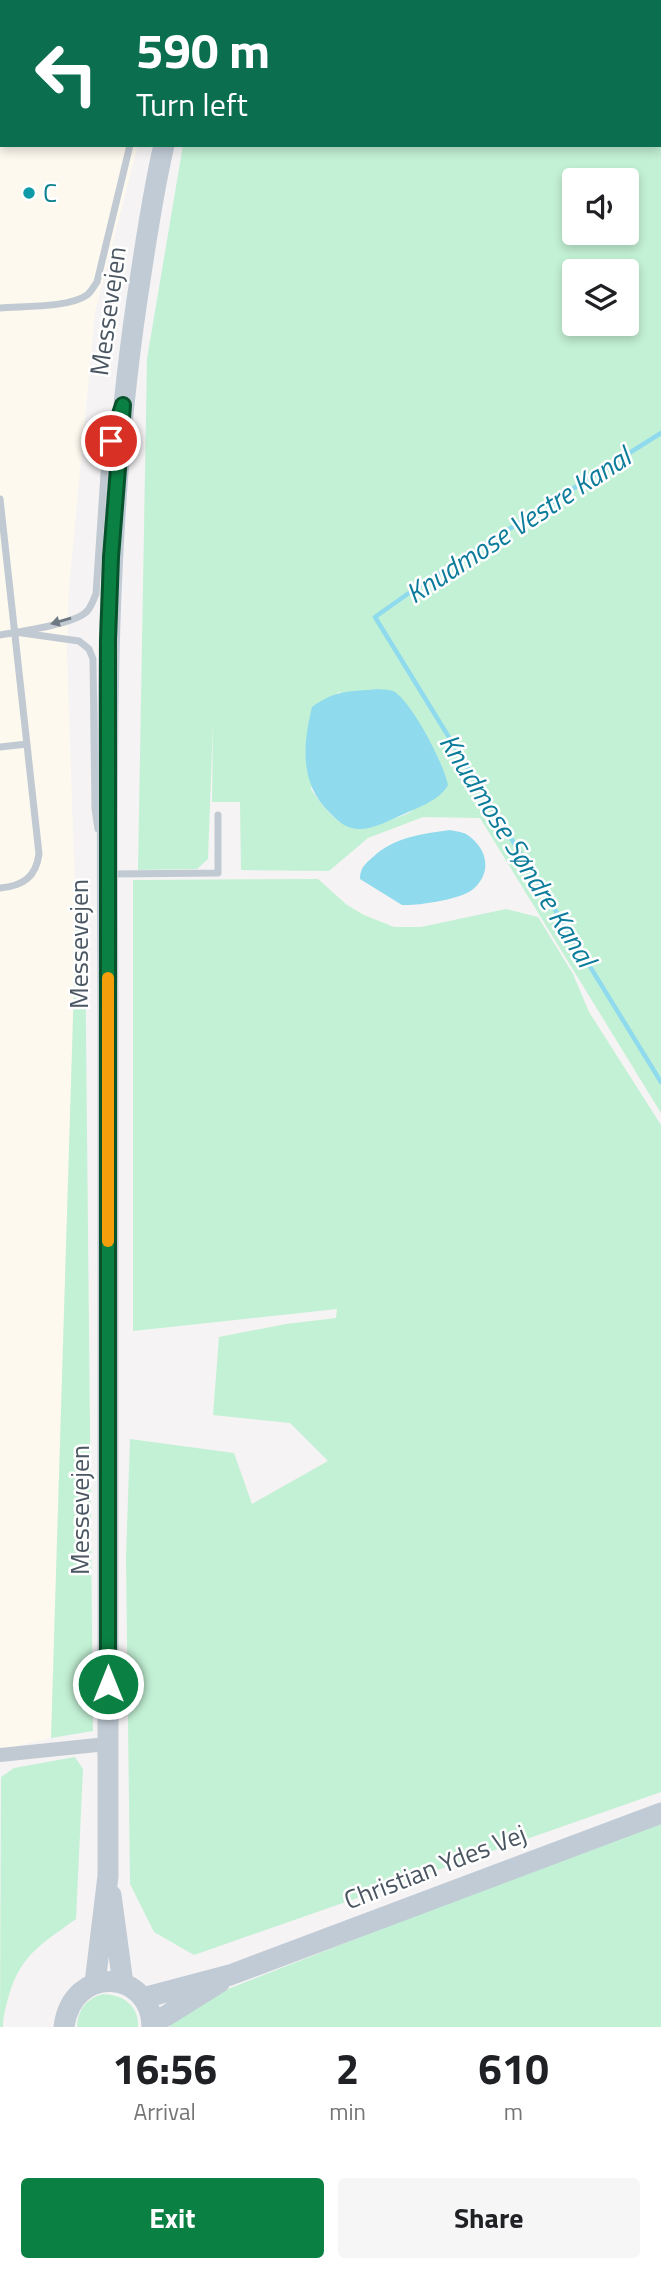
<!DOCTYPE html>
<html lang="en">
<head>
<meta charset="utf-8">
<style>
  :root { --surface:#fff; --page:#f6f6f6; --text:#202124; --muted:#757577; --accent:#0b8043 }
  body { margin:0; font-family:"Titillium Web",sans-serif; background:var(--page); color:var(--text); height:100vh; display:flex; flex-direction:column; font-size:26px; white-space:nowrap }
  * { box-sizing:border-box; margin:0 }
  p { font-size:23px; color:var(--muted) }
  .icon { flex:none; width:38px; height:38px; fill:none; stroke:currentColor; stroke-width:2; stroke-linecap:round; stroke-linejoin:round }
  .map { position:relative; height:2027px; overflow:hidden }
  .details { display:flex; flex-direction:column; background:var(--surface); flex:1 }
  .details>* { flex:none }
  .guide { position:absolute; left:0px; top:0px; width:662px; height:147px; box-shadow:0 4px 10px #0003; background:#0b6e4f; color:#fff; overflow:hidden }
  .fabs { position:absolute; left:562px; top:168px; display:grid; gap:14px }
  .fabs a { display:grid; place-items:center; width:77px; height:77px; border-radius:7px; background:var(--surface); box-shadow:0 4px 10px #0003; font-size:35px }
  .pin { position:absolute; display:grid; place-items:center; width:60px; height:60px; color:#fff; margin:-30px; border:4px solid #fff; border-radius:50%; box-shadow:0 2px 7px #0007 }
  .me { position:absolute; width:77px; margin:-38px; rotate:0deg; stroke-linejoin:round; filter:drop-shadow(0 0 5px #0008) }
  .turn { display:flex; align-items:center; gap:24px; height:147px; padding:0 21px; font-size:32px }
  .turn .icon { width:91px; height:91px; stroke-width:2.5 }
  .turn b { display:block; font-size:49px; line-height:60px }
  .eta { display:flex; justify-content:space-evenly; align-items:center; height:119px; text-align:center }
  .eta b { font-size:42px; font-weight:700; line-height:49px }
  .button { display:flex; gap:14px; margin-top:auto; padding:14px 21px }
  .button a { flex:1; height:80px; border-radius:7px; background:var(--accent); color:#fff; font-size:28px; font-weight:700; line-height:80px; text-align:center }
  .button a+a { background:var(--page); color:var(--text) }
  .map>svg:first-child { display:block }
  .commercial { fill:#fdf9ef }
  .green { fill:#c3f1d5; fill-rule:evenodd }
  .water { fill:#90daee }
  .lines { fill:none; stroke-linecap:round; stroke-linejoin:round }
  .stream { stroke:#90daee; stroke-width:4.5 }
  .lane { stroke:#c1cad2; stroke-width:7 }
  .street { stroke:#c1cad2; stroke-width:14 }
  .secondary { stroke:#c1cbd6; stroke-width:21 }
  .oneway { fill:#6e7983 }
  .route-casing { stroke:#07532c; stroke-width:18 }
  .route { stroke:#0b8043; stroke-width:12 }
  .slow { stroke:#f59e0b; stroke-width:12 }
  .culture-dot { fill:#0f9aa8; stroke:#fff; stroke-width:2.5 }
  .labels { text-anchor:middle; stroke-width:5; stroke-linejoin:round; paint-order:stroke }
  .culture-label { font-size:26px; fill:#0d838f; stroke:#fff; text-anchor:start }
  .street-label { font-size:26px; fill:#4a5661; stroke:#fff }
  .water-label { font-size:28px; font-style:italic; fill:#0c7c9b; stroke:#fff }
</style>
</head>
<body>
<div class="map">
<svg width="661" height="2027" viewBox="0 0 661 2027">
  <rect width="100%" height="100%" fill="#f5f3f3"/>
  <!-- commercial -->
  <path class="commercial" d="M0,0H177L2,2V145H138L95,312L69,589L67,652L76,919L51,1738L0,1750Z"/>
  <!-- green -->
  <path class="green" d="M222,0H661V1113L480,818L423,817L368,838L329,871L241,870L240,802H212L213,722L208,859L197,869L138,870L147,359L183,145H660V2H222ZM574,180H626V233H574ZM574,271H626V324H574ZM338,692L409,708L442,767C434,780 426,797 415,808C410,814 398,817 391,820C349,838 334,823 311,789Z
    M318,879L347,905L364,915L394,927H421L506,909L538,917L573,974L589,1012L661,1125V1792L194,1955L154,1932L130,1884L126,1557L130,1439L234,1453L252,1504L328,1461L290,1423L213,1415L219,1337L286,1324L336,1318L337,1309L133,1331V880Z
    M76,919L85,932L93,1731L51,1738Z
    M75,1757L83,1769L76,1919C43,1943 21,1954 9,1995C6,2006 3,2016 3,2027H0L1,1777L14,1768Z
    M661,1823V2027H170L171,2023L228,1989L608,1840Z
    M103,1994C123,1995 139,2005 138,2027H77C78,2009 86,1999 103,1994Z"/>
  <!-- water -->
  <path class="water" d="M378,689C384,690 390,689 395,692C414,706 443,762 448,785C440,800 419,807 404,814C390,820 373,830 357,829C345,828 338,821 330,813C299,783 303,745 312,707C337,689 349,692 378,689Z
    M450,830C455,831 462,832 466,834C488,848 493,873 472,890C461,899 417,906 402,905L360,879C360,868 365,864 373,857C394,837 422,834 450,830Z"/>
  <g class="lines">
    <!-- stream -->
    <path class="stream" d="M661,433L416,588L375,617L661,1082"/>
    <!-- lane -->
    <path class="lane" d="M166,2V0
      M0,55L2,54
      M0,308C22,306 69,308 87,295C91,292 94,286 97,282L130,145
      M0,499L39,854C36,877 23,886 0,888
      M15,632L79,641L89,649L93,659L95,809L98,829
      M0,635C18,632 73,624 85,613C91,609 93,600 96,594L105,459L112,437
      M0,747L27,744
      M111,874L218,873V815"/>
    <!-- street -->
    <path class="street" d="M0,1755L97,1745L107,1746"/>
    <!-- secondary -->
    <path class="secondary" d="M201,2L202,0
      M111,1895L123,1984
      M95,1983L108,1876C107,1588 109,1301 108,1013C107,775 102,536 137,300C145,248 152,196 164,145
      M143,1998L230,1975L661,1813
      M153,2024L220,1982
      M64,2027C72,1963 152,1970 152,2027"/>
  </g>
  <!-- one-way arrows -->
  <defs><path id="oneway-solid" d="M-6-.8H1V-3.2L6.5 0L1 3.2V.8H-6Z" transform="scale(1.75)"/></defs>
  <use class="oneway" href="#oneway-solid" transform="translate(61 621) rotate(164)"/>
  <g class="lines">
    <defs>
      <path id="route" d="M108,1684V640L111,557L123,405L111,441"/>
    </defs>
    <!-- route casing -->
    <use href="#route" class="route-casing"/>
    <!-- route -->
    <use href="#route" class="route"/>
    <!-- slow -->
    <path class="slow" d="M108,978V1241"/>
  </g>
  <!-- markers -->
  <circle class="culture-dot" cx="29" cy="193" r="7"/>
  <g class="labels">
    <!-- culture labels -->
    <g class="culture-label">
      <text x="43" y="202">C</text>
    </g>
    <!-- street labels -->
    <g class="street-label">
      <text transform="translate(108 311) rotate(-82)" y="9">Messevejen</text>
      <text transform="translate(79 944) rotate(-90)" y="9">Messevejen</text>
      <text transform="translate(80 1510) rotate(-90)" y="9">Messevejen</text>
      <text transform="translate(435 1867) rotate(-21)" y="9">Christian Ydes Vej</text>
    </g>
    <!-- water labels -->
    <g class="water-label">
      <text transform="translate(518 525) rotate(-33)" y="10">Knudmose Vestre Kanal</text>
      <text transform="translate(518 850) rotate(58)" y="10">Knudmose Søndre Kanal</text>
    </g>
  </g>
</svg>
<div class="fabs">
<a><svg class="icon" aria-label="sound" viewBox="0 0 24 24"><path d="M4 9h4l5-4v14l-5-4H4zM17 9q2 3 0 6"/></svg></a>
<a><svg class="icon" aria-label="layers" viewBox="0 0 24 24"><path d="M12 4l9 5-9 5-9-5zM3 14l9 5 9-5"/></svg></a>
</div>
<div class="pin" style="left:111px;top:441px;background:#d93025"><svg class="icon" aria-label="arrive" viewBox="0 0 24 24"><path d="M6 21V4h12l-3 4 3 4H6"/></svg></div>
<svg class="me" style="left:108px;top:1684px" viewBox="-20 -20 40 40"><circle r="17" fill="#0b8043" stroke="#fff" stroke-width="3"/><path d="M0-11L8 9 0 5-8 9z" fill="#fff"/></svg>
<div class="guide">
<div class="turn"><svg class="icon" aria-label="left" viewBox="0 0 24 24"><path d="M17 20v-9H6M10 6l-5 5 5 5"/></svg><div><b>590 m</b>Turn left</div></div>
</div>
</div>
<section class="details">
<div class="eta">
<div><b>16:56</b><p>Arrival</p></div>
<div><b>2</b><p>min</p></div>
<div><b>610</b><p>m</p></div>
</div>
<div class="button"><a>Exit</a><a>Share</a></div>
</section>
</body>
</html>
